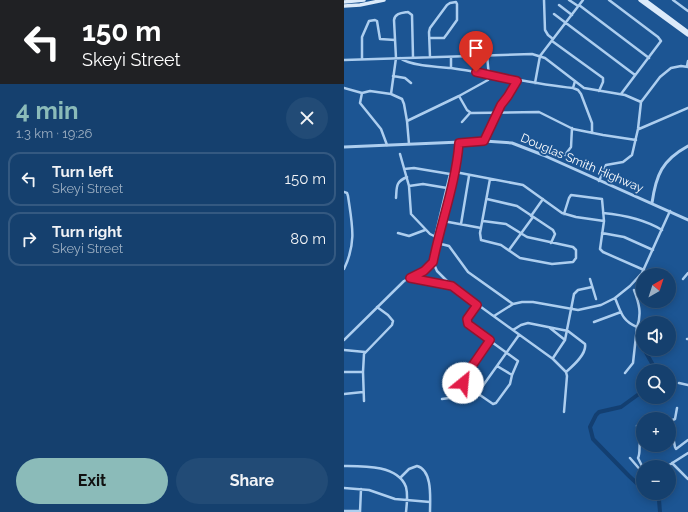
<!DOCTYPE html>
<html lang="en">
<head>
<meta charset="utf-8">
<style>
  :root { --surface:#15406e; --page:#224b76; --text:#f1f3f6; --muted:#9dafc2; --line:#345981; --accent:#8bbbb9 }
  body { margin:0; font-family:Raleway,sans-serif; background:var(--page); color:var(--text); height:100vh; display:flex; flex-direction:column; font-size:15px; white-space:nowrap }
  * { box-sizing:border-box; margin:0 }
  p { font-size:13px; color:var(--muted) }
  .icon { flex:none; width:22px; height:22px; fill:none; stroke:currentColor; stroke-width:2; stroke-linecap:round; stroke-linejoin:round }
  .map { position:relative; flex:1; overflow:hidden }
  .drawer { display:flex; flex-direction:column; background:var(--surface); width:344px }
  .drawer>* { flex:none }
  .hud { background:#202124; color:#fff; overflow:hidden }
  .needle { width:26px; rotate:39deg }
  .buttons { position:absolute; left:292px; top:268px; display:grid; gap:8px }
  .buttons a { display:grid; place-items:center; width:40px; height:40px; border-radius:50%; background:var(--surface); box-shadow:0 2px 10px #0003,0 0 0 1px var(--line); font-size:20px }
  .pin { position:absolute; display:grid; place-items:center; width:34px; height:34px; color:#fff; margin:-41px -17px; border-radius:50% 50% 50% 0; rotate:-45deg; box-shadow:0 0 4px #0007 }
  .pin .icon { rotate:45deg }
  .me { position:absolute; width:44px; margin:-22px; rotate:28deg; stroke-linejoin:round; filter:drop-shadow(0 0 3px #0008) }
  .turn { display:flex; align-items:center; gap:14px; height:84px; padding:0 16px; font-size:18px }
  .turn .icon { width:52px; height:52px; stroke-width:2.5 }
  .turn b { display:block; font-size:28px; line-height:34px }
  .round { display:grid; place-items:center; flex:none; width:42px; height:42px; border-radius:21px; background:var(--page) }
  .head { display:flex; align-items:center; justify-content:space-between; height:68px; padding:0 16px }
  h1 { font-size:24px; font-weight:700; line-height:30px; color:var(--accent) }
  .action { display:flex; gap:8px; margin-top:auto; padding:8px 16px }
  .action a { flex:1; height:46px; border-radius:24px; background:var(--accent); color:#111; font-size:16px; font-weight:700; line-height:46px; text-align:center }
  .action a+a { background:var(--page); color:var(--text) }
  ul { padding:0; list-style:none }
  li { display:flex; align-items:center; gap:12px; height:54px; margin:0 8px 6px; padding:0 8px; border:2px solid var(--line); border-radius:12px }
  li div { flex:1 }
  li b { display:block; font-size:15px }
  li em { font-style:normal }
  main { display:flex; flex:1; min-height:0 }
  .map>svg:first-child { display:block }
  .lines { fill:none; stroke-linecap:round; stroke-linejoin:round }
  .river { stroke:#133f71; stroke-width:4 }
  .minor { stroke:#adceef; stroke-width:2.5 }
  .tertiary { stroke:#adceef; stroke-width:3 }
  .secondary { stroke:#dbeafa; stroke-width:3.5 }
  .route-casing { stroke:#92132f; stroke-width:10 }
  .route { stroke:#e11d48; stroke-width:7 }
  .labels { text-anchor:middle; stroke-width:4; stroke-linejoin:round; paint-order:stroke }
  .street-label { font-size:12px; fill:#fff; stroke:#1c5593 }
</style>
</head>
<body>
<main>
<section class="drawer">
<div class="hud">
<div class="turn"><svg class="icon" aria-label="left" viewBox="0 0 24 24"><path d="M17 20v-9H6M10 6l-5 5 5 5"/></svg><div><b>150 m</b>Skeyi Street</div></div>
</div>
<div class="head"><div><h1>4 min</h1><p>1.3 km · 19:26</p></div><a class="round"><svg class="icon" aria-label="close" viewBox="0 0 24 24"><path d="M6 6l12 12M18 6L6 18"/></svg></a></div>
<ul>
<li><svg class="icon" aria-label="left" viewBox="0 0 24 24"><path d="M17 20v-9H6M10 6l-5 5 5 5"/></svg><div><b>Turn left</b><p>Skeyi Street</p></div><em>150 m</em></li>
<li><svg class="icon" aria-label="right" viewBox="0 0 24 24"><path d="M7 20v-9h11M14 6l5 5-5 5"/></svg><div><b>Turn right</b><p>Skeyi Street</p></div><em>80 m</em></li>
</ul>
<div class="action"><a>Exit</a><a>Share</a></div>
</section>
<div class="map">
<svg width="344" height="512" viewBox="0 0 344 512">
  <rect width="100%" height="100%" fill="#1c5593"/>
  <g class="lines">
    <!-- river -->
    <path class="river" d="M300,349L309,365L308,371
      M299,391L277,407L255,412L252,415L246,427L249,439L285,476L299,489
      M309,493L315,500L316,512"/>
    <!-- minor -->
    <path class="minor" d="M200,0L201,30L204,35L209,39
      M225,0L234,6
      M265,0L314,37L317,41L277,94
      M329,0L344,11
      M215,5L228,15
      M235,5L305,58
      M210,14L291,75
      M86,38H100L103,34L113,20V4L112,2L106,3L103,5L86,28L85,32L86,57
      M208,41L259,78V82L255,91
      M107,57V68C148,74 188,84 229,88L231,81
      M56,58C66,66 94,67 107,68
      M18,59V37L25,21L31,20L33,21L36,39L51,40
      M0,60L188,54L201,58L240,88L281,95L297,102
      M343,66L344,61
      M49,76L61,78L67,83
      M191,83L196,56L239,0
      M0,88L18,93L26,91L47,94L58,99L60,104L63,121L65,144
      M229,88L234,90L237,94L248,123V133
      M18,93L16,103L37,129L43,145
      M47,94L52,58L50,20C51,13 58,13 64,12L68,15L69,57
      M115,96L123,110L127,113L195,112L229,129L259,135L292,140
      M63,121L115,96L144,80L145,77L143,55
      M118,122L126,113
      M295,129L344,108
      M140,141L157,105L169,89L173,81
      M56,154L65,186L67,214L86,234L92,237
      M221,155L227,147L228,128
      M60,169L70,168L106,174L91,237
      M111,172L179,185L218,213L232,217L260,221
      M255,181L262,165L279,162L288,155L294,129L297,102L316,77L327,68L337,66L344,67
      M65,186L79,184L103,188
      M0,192L3,193L4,196C8,224 13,242 0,269
      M52,198C53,187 51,182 63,177
      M143,199L173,206L209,230L211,234L207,243
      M259,213C280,215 300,219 318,230
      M220,214L225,198L227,195L258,199L260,221L256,249L259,252L300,270
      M187,216L199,199
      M99,221L137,228
      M139,221L162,224L183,237L229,247L232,250V258L229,262L208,264L176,258L157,245L137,240L136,233L146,179
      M117,224L125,176
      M54,233L65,236L81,230
      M258,233L280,237L309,250
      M93,243L105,246L124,272L169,304
      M165,250L189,217
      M89,262L93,271L108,286L209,359L222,372L223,376L220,412
      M66,278L107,286
      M246,279L252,299
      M339,279L344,273
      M271,298C277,312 278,321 293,327C298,314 295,303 290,290
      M133,305L123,319L124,324L127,327L174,361L168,375
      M150,316L169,304L178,302H189L234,310L257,305L271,298L286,286L298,273L326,211
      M250,322L277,312
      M206,328L221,340
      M169,330L177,325L184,323L224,331L241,344C243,354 229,366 222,372
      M343,339H344
      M0,340L60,281L80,271L89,262L111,172L115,143
      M146,340L118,381L120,384L149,404L152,403L166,384L168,375L153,366
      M0,350L21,352
      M209,358L221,340L230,294L234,290L248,287
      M0,372H19
      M281,373L289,363L293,327
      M335,383L344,385
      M0,394L19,392
      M133,394L175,335
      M98,399L132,394
      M20,401L19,372L20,354L48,325L49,321L44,315L33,307
      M333,408L331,419L326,421L331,447L332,449L344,440
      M293,426L297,439C294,445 297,452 294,458L298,466L296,470
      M286,458L299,473
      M328,463L344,479
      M0,466C19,466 54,465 62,487C64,495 63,504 62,512
      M322,467L344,453
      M56,478L65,469L73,466C89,470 86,500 86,512
      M0,488L25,490L51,499L86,502
      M325,489H326
      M0,511H16
      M16,512L17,489"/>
    <!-- tertiary -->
    <path class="tertiary" d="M0,147L140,141L168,143L199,155L344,220
      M308,203C312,175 318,160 344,146"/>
    <!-- secondary -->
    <path class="secondary" d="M296,0L344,35
      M301,0L344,32
      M0,2L20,0
      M0,6L16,5L40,0"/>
  </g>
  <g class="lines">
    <defs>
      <path id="route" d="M119,383V379L146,340L124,324L123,319L133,305L108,286L66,278L80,271L89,262C97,222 112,183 115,143L140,141L157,105L164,96L173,81L132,72"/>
    </defs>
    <!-- route casing -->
    <use href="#route" class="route-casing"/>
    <!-- route -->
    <use href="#route" class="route"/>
  </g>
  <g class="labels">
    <!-- street labels -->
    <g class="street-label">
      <text transform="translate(238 163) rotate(23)" y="4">Douglas Smith Highway</text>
    </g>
  </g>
</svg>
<div class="buttons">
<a><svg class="needle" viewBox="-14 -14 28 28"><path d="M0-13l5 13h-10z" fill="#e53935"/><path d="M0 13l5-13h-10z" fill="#9dafc2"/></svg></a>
<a><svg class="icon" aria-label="sound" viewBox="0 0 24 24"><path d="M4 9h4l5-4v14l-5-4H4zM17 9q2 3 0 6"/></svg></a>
<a><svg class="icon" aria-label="search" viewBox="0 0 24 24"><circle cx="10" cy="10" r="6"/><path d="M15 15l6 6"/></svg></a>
<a>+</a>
<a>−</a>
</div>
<div class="pin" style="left:132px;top:72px;background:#d93025"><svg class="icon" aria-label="arrive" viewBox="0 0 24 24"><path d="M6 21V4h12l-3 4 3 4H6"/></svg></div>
<svg class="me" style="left:119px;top:383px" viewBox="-20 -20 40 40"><circle r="19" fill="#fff"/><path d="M0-13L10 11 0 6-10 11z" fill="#e11d48"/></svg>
</div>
</main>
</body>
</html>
